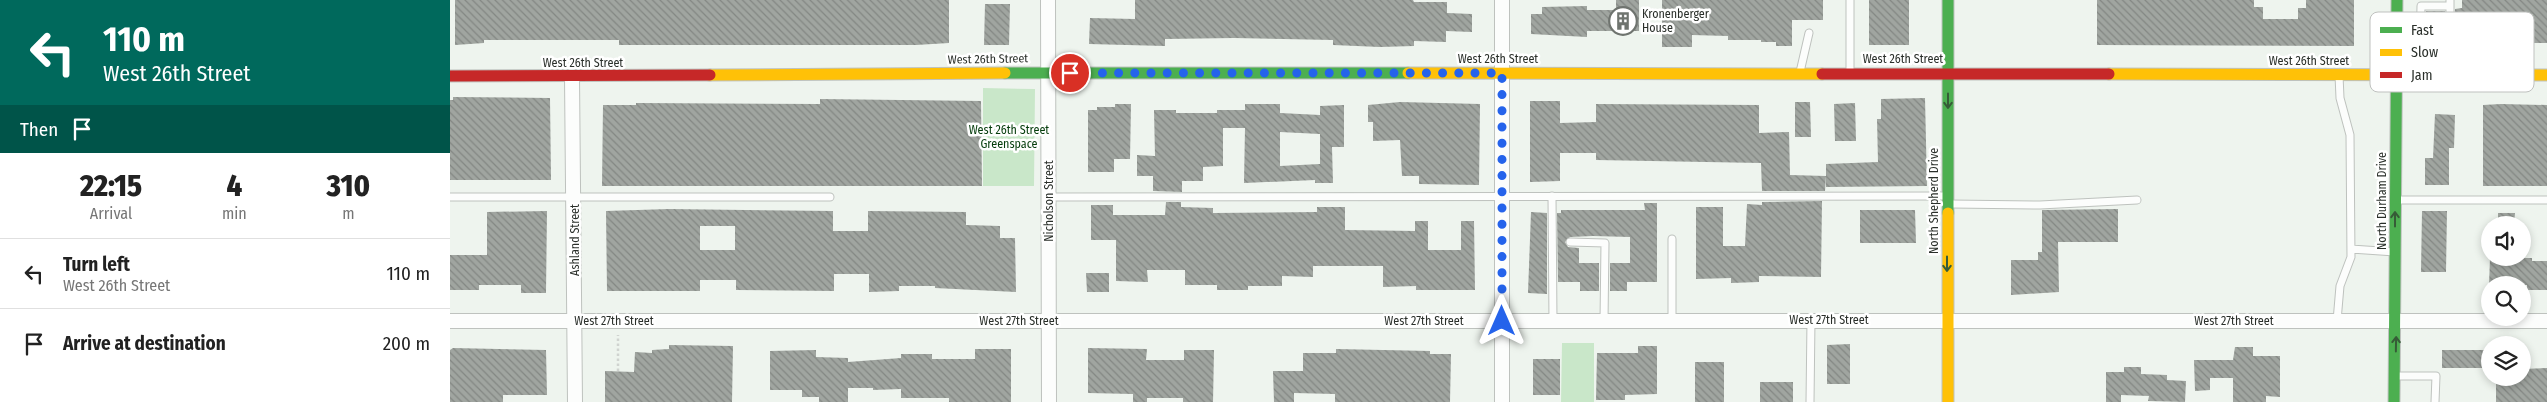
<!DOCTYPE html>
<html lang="en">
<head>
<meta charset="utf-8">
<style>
  :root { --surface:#fff; --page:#f2f2f2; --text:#222; --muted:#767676; --line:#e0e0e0 }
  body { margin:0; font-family:"Fira Sans Condensed",sans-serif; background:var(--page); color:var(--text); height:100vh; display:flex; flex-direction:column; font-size:19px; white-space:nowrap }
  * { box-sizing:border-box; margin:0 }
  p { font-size:16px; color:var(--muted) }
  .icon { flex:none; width:28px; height:28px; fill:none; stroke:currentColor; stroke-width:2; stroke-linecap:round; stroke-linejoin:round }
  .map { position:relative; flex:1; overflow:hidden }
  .details { display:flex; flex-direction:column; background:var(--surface); width:450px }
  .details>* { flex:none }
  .hud { background:#00695c; color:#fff; overflow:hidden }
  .fabs { position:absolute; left:2031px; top:216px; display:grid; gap:10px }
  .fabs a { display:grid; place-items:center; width:50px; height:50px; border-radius:50%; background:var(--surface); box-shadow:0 2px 8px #0003; font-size:25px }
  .pin { position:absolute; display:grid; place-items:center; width:42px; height:42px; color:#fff; margin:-21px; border:2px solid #fff; border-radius:50%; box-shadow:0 1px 5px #0007 }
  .me { position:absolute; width:55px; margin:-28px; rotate:0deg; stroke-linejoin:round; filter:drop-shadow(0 0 4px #0008) }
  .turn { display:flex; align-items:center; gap:18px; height:105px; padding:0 20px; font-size:22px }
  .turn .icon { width:65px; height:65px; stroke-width:2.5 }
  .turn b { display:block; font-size:35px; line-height:42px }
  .then { display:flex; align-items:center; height:48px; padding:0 20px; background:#0003; gap:10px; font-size:19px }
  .eta { display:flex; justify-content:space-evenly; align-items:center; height:85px; text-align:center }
  .eta b { font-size:30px; font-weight:800; line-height:35px }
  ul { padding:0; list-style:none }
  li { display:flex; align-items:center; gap:15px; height:70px; padding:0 20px; border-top:1px solid var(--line) }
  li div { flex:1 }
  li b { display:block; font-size:19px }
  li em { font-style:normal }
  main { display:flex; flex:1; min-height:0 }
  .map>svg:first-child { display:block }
  .green { fill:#c9e7c9 }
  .building { fill:url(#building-back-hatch); fill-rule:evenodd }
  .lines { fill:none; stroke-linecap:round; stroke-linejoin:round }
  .lane-casing { stroke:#bec2be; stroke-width:9 }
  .street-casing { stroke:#bec2be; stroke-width:16 }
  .fast-casing { stroke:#bec2be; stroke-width:13 }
  .slow-casing { stroke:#bec2be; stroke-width:13 }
  .jam-casing { stroke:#bec2be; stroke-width:13 }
  .path { stroke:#d0d3d0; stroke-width:2.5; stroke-dasharray:2.5 2.5; stroke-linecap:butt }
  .lane { stroke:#fcfdfc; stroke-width:7 }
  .street { stroke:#fcfdfc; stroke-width:14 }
  .fast { stroke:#4caf50; stroke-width:11 }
  .slow { stroke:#ffc107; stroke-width:11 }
  .jam { stroke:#c62828; stroke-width:11 }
  .oneway { stroke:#365c37 }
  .route { stroke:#2563eb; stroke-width:9; stroke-dasharray:0 16.2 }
  .labels { text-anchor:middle; stroke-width:5; stroke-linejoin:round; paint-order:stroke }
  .poi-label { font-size:12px; fill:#2a2f2a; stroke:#fff; text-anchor:start }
  .street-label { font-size:12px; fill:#2a2f2a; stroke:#fff }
  .park-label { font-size:12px; fill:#043c0b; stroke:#fff }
  .key { fill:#fff; stroke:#bfc1bf; stroke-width:1 }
  .key-label { font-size:14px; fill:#2a2f2a }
</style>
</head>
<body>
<main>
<section class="details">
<div class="hud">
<div class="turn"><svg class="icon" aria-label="left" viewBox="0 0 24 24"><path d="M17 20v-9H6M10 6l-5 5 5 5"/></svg><div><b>110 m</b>West 26th Street</div></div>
<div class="then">Then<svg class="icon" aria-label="arrive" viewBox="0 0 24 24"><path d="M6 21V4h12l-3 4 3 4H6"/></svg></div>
</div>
<div class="eta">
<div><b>22:15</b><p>Arrival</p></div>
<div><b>4</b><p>min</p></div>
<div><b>310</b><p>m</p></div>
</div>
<ul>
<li><svg class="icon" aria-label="left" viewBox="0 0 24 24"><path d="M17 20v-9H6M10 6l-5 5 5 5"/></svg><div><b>Turn left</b><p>West 26th Street</p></div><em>110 m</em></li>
<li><svg class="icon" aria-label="arrive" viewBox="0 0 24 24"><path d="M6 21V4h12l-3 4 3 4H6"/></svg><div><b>Arrive at destination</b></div><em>200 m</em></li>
</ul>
</section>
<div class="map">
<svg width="2097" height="402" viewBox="0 0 2097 402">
  <defs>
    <pattern id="building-back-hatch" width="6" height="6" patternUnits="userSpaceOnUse" patternTransform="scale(1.25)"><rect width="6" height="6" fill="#a0a5a0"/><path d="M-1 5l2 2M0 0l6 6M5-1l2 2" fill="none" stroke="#838783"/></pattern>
  </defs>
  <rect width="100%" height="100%" fill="#eef4ee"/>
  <!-- green -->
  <path class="green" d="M533,88L585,89L584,186H533Z
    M1112,343H1144V402H1111Z"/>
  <!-- building -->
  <path class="building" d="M5,0H499V43L466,45H169V40H34V43L5,45Z
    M685,0H963L964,2H997V13L1022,14V32L996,31V42L964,41V46L930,47L883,45V40L784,38L715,39V46L639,44L640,18L685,19Z
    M1166,0H1189V31H1137V37L1081,34V14H1092V7L1137,6V10H1166Z
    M1212,0H1373V20H1342V46H1326V42H1311V40H1278V36L1242,35V47H1212Z
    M1419,0H1459V45H1419Z
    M1647,0H1804V7H1813V19H1848V8H1856V0H1904V46L1647,45Z
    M2012,0H2097V43H2032V46H2019V54H2007V42H2004L2005,9L2012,8Z
    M535,4H560L559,45H534Z
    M1976,11H1995L1996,28L1993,42L1975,41Z
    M3,97L100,98L101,180H0V100H3Z
    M1475,98L1477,186L1376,187V164L1428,162L1427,119H1431V99Z
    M370,99L531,101L532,186H152L153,105H186V103L370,104Z
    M1080,101H1110V123L1146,122V104L1309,105V133L1339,132L1340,175L1376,176L1375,191H1312L1311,163L1146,160V153H1110V181L1080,182Z
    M950,102L1030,104L1029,185L969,184V176H952L950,140L923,141V122H918V105Z
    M1345,102H1360L1361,137H1345Z
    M1405,103L1406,141H1385L1384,104Z
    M665,104H681L680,159H664V172H638V110H647V107H665Z
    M795,104H830V113L870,115V106L894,105V147H882L883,183H865V180L794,183L795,128H773V166L753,167V181H732V192L703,191V176H687V155L705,156L704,110H726V113H767V110H795ZM830,132L870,134V164L830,166Z
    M2051,104L2097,105V186H2033V105Z
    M1985,114L2005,115L2004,148H1999V185H1975V158H1983Z
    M1372,201L1371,277L1309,276V282L1281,283V278L1246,279V207H1273V246H1295L1297,204L1312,205V202Z
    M716,202H731V207L763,208V213L867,212V207H895V230L965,231V221H978V250H1011V221H1024L1025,290H966V286L933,287V266H863V277L832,276V286H798V290H767V285H735V270H697L698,282L666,281V240H641V205H663V215H715Z
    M1194,203H1207V282H1177V291H1160V263H1180V237L1143,236L1120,237L1115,242L1118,247L1129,248V263H1149V291H1130V282H1108L1107,213H1111V210H1195Z
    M219,209L383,211V231H418V211L516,212V225L550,226V238H565L566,292L485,288V286H449V291L419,292V274H384V291L286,290V280H250V291H157L156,211ZM250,226H285V250H250Z
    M1668,209V242H1608L1609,292L1561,295V260H1588V252H1592V210Z
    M1410,210H1465L1466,243H1410Z
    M97,211L96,293H71V285H29V290H0V255H37V212Z
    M1972,211H1997L1996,272H1971Z
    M1081,212L1097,213V294L1078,293Z
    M2048,213H2065L2064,225H2048Z
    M2040,258H2082V261H2097V290H2077V285H2039Z
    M636,273H659V292H637Z
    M1400,344V384H1377V345Z
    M219,345L283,346L282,402H155V371L184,372L185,352L202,353V350L219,349Z
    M1188,346H1207V394L1175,395V400H1146L1147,353H1188Z
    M1785,347H1803V356H1830V397L1816,396V402H1783V378H1760V390L1745,391L1744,360H1783Z
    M3,348L96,350L97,395H53V402H0V350Z
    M638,348L697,349L696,360H734V350H764L763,402H733V398H697V402H683V394L638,393Z
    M525,349H561V402H499V398H451V389L423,390V388H398V402H369V397H352V390H320V351L366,350V357L398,358V362L451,358V354H482V359H525Z
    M886,349L980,351V354H1001L1000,402H885V394L844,393V402H824L823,371H853V353H886Z
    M1992,350H2036L2037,368H1992Z
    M1083,359H1110V395H1083Z
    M1245,362H1274V402H1245Z
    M1674,367H1691V374L1717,375V380L1736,381L1735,402L1698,401L1699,396L1671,395V402H1656V372H1674Z
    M2097,368V402H2046V378H2072V369Z
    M1310,382H1343V402H1310Z"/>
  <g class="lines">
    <defs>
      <path id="lane" d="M2000,25V0
        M1998,50L1970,48L1971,6H2000
        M1350,72L1359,33
        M1400,73V0
        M1994,73L2000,31
        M1102,196L1103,321
        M0,197H380
        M599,197L1495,196
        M1950,200H2097
        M1501,204L1590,205L1687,200
        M1120,242L1155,243L1154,321
        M1901,249L1945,252
        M1222,321V239
        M1887,321L1890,286L1901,257L1900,135L1890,98L1889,75
        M1947,376H1986L1985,402
        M1360,402L1361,320"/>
      <path id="street" d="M598,0L599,402
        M122,77L125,402
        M0,321H2097
        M1052,402V0"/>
      <path id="fast" d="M1498,0V213
        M555,73H958
        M1944,402L1947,0"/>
      <path id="slow" d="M958,73L1372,74
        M1659,74L2097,75
        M260,75L555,73
        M1498,213V402"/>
      <path id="jam" d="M1372,74H1659
        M0,76L260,75"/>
    </defs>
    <!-- lane casing -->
    <use href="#lane" class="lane-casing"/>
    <!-- street casing -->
    <use href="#street" class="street-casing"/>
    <!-- fast casing -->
    <use href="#fast" class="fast-casing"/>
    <!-- slow casing -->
    <use href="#slow" class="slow-casing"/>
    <!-- jam casing -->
    <use href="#jam" class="jam-casing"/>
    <!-- path -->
    <path class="path" d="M168,371V335"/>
    <!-- lane -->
    <use href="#lane" class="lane"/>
    <!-- street -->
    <use href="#street" class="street"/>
    <!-- fast -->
    <use href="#fast" class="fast"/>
    <!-- slow -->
    <use href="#slow" class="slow"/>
    <!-- jam -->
    <use href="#jam" class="jam"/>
  </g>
  <!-- one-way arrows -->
  <defs><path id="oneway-shaft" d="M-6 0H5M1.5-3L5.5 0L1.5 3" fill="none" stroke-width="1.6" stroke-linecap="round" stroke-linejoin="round" transform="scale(1.25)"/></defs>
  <g class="oneway">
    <use href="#oneway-shaft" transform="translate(1498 101) rotate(90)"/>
    <use href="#oneway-shaft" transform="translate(1945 219) rotate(-90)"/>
    <use href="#oneway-shaft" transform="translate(1497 264) rotate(90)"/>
    <use href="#oneway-shaft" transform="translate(1946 344) rotate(-89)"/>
  </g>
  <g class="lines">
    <!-- route -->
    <path class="route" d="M620,73H1052V321"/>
  </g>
  <!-- icons -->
  <defs>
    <symbol id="building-ring" viewBox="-11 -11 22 22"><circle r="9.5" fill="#fff" stroke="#6f746f" stroke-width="1.5"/><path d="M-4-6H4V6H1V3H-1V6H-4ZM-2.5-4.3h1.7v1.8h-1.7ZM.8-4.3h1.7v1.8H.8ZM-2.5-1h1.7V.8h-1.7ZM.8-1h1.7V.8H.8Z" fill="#6f746f"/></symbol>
  </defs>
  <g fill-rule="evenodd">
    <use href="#building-ring" x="1157" y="5" width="32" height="32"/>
  </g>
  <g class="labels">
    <!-- poi labels -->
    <g class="poi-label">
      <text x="1192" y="18">Kronenberger<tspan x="1192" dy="14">House</tspan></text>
    </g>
    <!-- street labels -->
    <g class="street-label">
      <text transform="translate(538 59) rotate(-1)" y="4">West 26th Street</text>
      <text x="1048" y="63">West 26th Street</text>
      <text x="1453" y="63">West 26th Street</text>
      <text x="1859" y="65">West 26th Street</text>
      <text x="133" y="67">West 26th Street</text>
      <text transform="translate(599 201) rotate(-90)" y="4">Nicholson Street</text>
      <text transform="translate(1484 201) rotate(-90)" y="4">North Shepherd Drive</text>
      <text transform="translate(1932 201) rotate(-90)" y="4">North Durham Drive</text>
      <text transform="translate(125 240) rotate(-90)" y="4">Ashland Street</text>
      <text x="1379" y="324">West 27th Street</text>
      <text x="164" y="325">West 27th Street</text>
      <text x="569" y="325">West 27th Street</text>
      <text x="974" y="325">West 27th Street</text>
      <text x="1784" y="325">West 27th Street</text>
    </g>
    <!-- park labels -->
    <g class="park-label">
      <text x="559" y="134">West 26th Street<tspan x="559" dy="14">Greenspace</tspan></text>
    </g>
  </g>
  <!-- legend -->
  <rect x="1920" y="12" width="164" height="80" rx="8" class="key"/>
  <rect x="1930" y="27" width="22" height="6" fill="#4caf50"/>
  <rect x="1930" y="49" width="22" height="7" fill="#ffc107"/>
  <rect x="1930" y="72" width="22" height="6" fill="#c62828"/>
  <g class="key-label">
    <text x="1961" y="35">Fast</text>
    <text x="1961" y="57">Slow</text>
    <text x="1961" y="80">Jam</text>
  </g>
</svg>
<div class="fabs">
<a><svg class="icon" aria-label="sound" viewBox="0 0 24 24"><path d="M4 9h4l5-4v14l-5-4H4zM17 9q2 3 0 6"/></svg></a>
<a><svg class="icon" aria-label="search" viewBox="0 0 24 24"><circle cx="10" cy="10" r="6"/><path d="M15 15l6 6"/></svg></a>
<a><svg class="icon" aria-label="layers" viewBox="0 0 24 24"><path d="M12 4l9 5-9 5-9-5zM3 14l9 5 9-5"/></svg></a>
</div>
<div class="pin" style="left:620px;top:73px;background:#d93025"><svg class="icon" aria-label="arrive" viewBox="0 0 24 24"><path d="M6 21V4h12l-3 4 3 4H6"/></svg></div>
<svg class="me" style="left:1052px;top:321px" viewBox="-20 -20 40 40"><path d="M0-17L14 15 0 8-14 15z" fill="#2563eb" stroke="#fff" stroke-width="4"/></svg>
</div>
</main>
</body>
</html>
